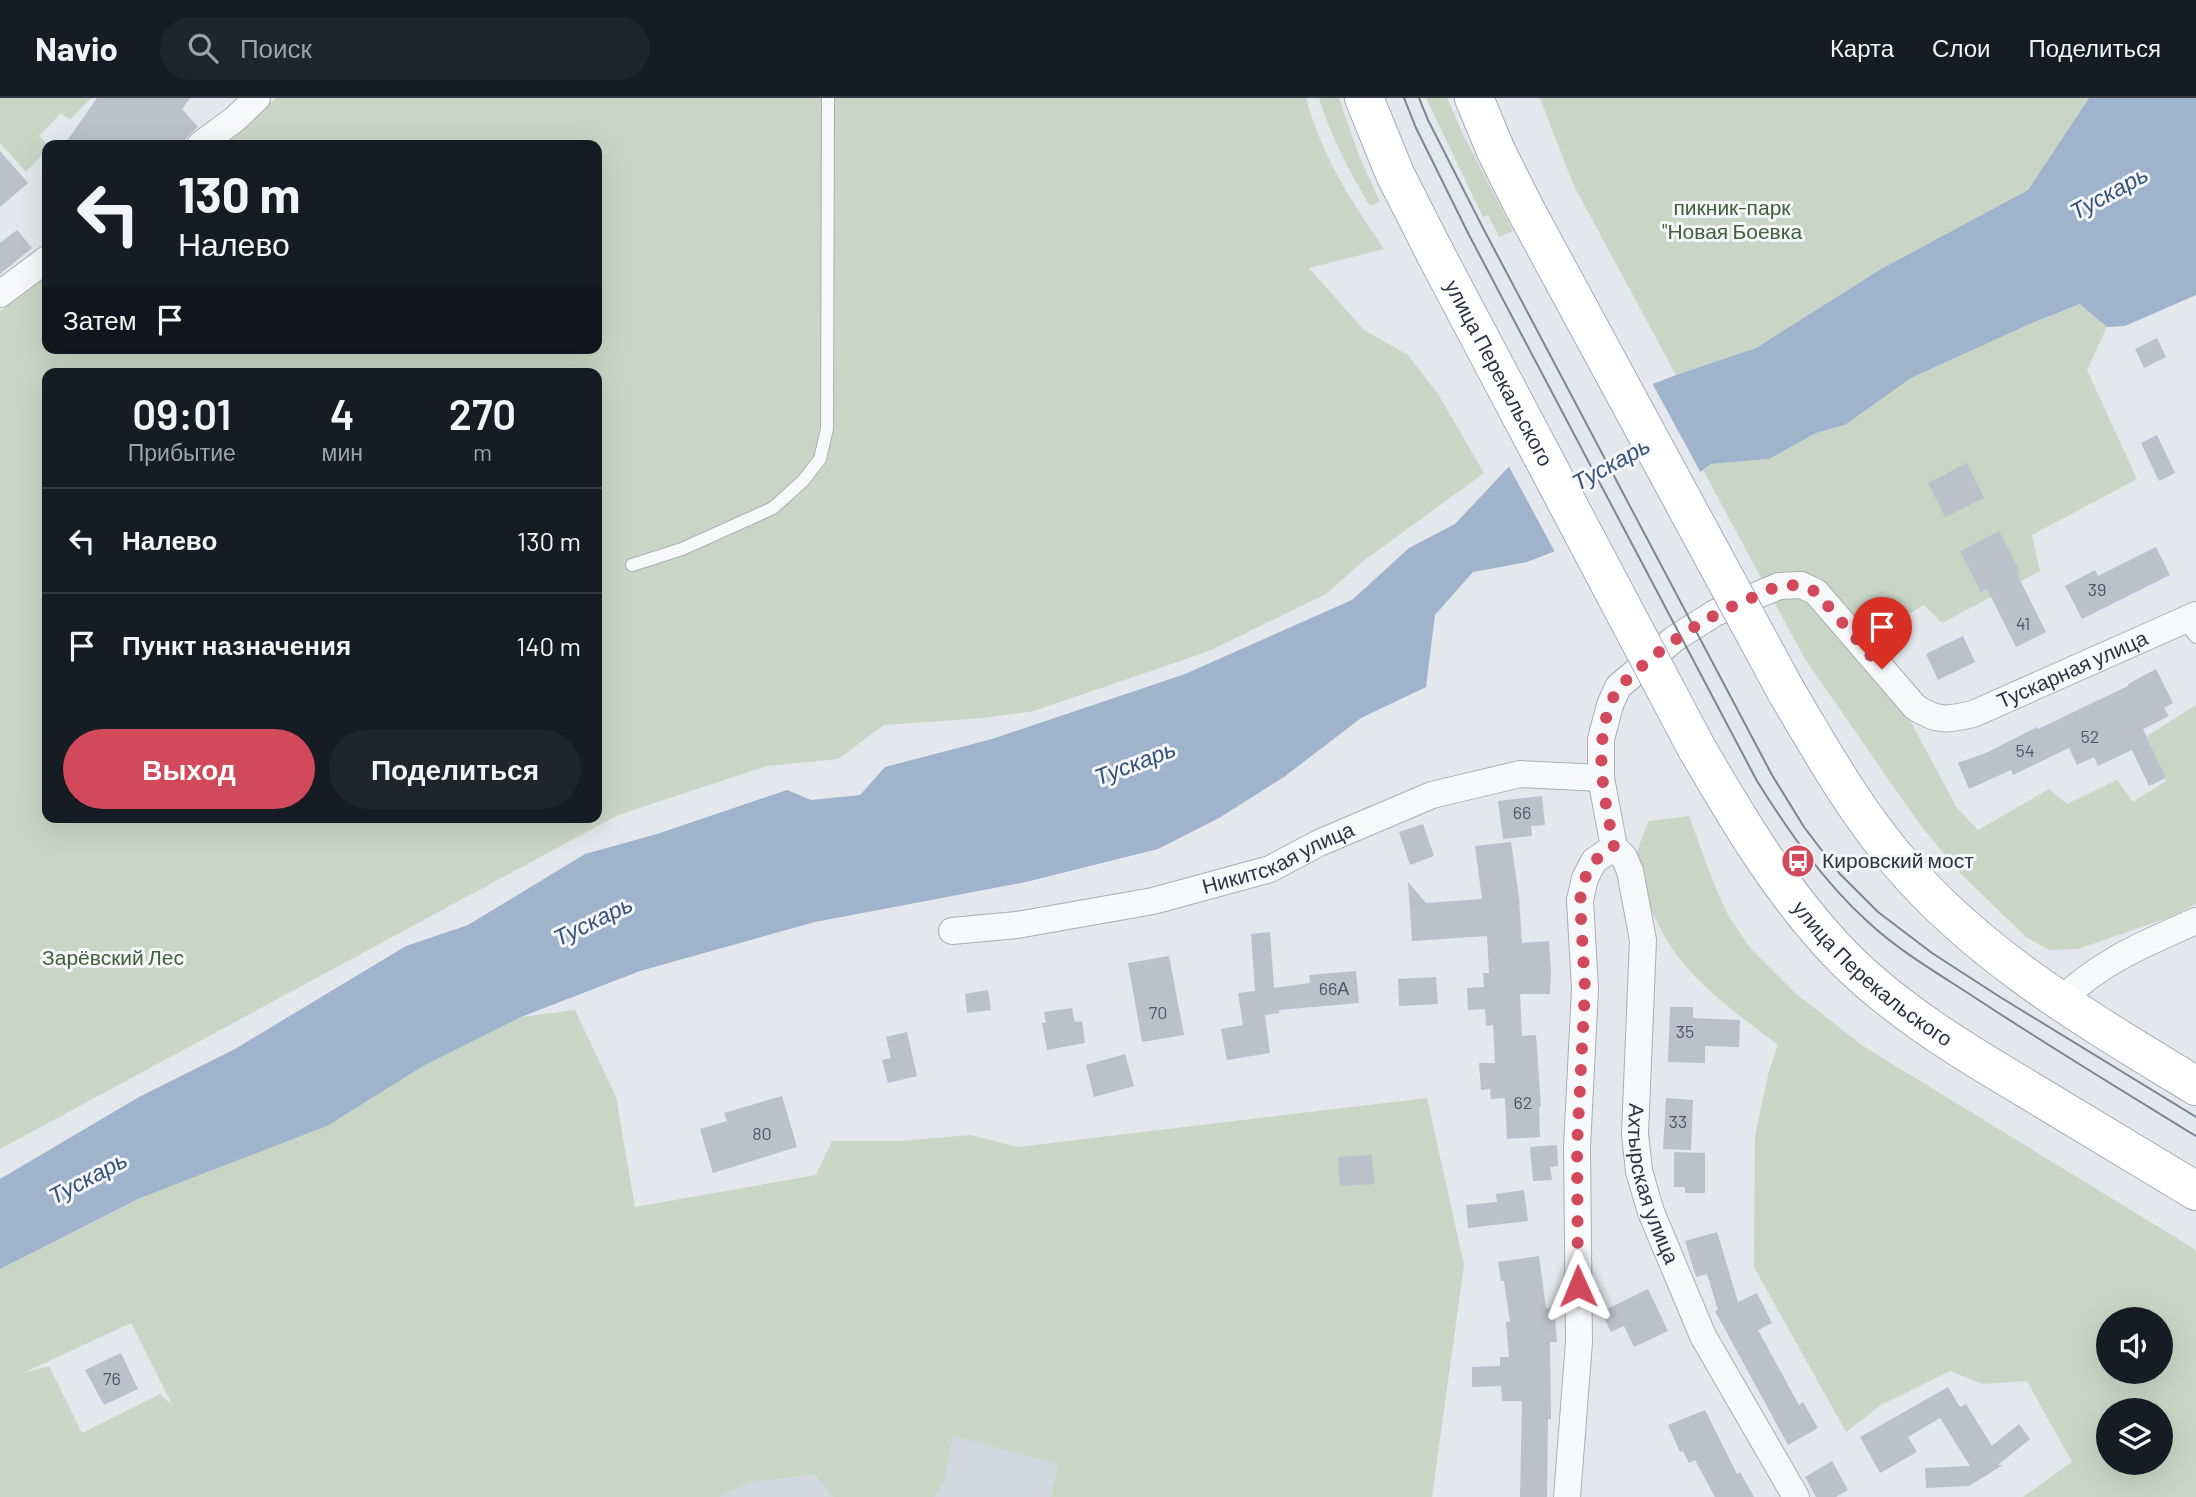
<!DOCTYPE html>
<html lang="ru">
<head>
<meta charset="utf-8">
<style>
  :root { --surface:#171b24; --page:#20242c; --text:#f1f3f6; --muted:#9ea1a6; --line:#363941; --accent:#d1495b }
  body { margin:0; font-family:Barlow,sans-serif; background:var(--page); color:var(--text); height:100vh; display:flex; flex-direction:column; font-size:26px; white-space:nowrap }
  * { box-sizing:border-box; margin:0 }
  p { font-size:23px; color:var(--muted) }
  .icon { flex:none; width:38px; height:38px; fill:none; stroke:currentColor; stroke-width:2; stroke-linecap:round; stroke-linejoin:round }
  .map { position:relative; flex:1; overflow:hidden }
  .sheet { position:absolute; left:42px; top:270px; width:560px; height:455px; display:flex; flex-direction:column; background:var(--surface); border-radius:14px; box-shadow:0 7px 28px #0002 }
  .sheet>* { flex:none }
  .banner { position:absolute; left:42px; top:42px; width:560px; height:214px; border-radius:14px; box-shadow:0 7px 28px #0002; background:#171b24; color:var(--text); overflow:hidden }
  .tools { position:absolute; left:2096px; top:1209px; display:grid; gap:14px }
  .tools a { display:grid; place-items:center; width:77px; height:77px; border-radius:50%; background:var(--surface); box-shadow:0 7px 28px #0002; font-size:35px }
  .pin { position:absolute; display:grid; place-items:center; width:60px; height:60px; color:#fff; margin:-72px -30px; border-radius:50% 50% 50% 0; rotate:-45deg; box-shadow:0 0 7px #0007 }
  .pin .icon { rotate:45deg }
  .me { position:absolute; width:77px; margin:-38px; rotate:359deg; stroke-linejoin:round; filter:drop-shadow(0 0 5px #0008) }
  .turn { display:flex; align-items:center; gap:24px; height:147px; padding:0 21px; font-size:32px }
  .turn .icon { width:91px; height:91px; stroke-width:2.5 }
  .turn b { display:block; font-size:49px; line-height:60px }
  .then { display:flex; align-items:center; height:66px; padding:0 21px; background:#0003; gap:14px; font-size:26px }
  .eta { display:flex; justify-content:space-evenly; align-items:center; height:119px; text-align:center }
  .eta b { font-size:42px; font-weight:600; line-height:49px }
  .action { display:flex; gap:14px; margin-top:auto; padding:14px 21px }
  .action a { flex:1; height:80px; border-radius:42px; background:var(--accent); color:#fff; font-size:28px; font-weight:600; line-height:80px; text-align:center }
  .action a+a { background:var(--page); color:var(--text) }
  ul { padding:0; list-style:none }
  li { display:flex; align-items:center; gap:21px; height:105px; padding:0 21px; border-top:2px solid var(--line) }
  li div { flex:1 }
  li b { display:block; font-size:26px }
  li em { font-style:normal }
  header { display:flex; align-items:center; gap:42px; box-sizing:border-box; height:98px; padding:0 35px; background:var(--surface); border-bottom:2px solid var(--line) }
  header strong { font-size:33px }
  nav { display:flex; gap:38px; margin-inline-start:auto; font-size:24px }
  .search { width:490px; height:63px; background:var(--page); display:flex; align-items:center; gap:18px; box-sizing:border-box; padding:0 24px; border-radius:38px; color:var(--muted); font-size:26px }
  .map>svg:first-child { display:block }
  .built { fill:#d2d6de }
  .green { fill:#c9d6c5; fill-rule:evenodd }
  .water { fill:#9fb4cc }
  .pier { fill:#e4e7ec }
  .building { fill:#bbc0ca }
  .lines { fill:none; stroke-linecap:round; stroke-linejoin:round }
  .service-casing { stroke:#a9aeb7; stroke-width:14 }
  .minor-casing { stroke:#a9aeb7; stroke-width:28 }
  .primary-casing { stroke:#a3abb8; stroke-width:40 }
  .service { stroke:#f7f8fa; stroke-width:12 }
  .minor { stroke:#f7f8fa; stroke-width:26 }
  .primary { stroke:#fff; stroke-width:38 }
  .tram { stroke:#7d8696; stroke-width:2 }
  .primary-bridge-casing { stroke:#a3abb8; stroke-width:40; stroke-linecap:butt }
  .primary-bridge { stroke:#fff; stroke-width:38 }
  .route { stroke:#d1495b; stroke-width:12; stroke-dasharray:0 21.6 }
  .labels { text-anchor:middle; stroke-width:6; stroke-linejoin:round; paint-order:stroke }
  .number-label { font-size:18px; fill:#4f5766 }
  .park-label { font-size:21px; fill:#3f6138; stroke:#f4f6f9 }
  .street-label { font-size:21px; fill:#2b3445; stroke:#f4f6f9 }
  .poi-label { font-size:21px; fill:#2b3445; stroke:#f4f6f9; text-anchor:start }
  .water-label { font-size:23px; font-style:italic; fill:#34527a; stroke:#f4f6f9 }
</style>
</head>
<body>
<header>
<strong>Navio</strong>
<div class="search"><svg class="icon" aria-label="search" viewBox="0 0 24 24"><circle cx="10" cy="10" r="6"/><path d="M15 15l6 6"/></svg>Поиск</div>
<nav><a>Карта</a><a>Слои</a><a>Поделиться</a></nav>
</header>
<div class="map">
<svg width="2196" height="1399" viewBox="0 0 2196 1399">
  <rect width="100%" height="100%" fill="#e4e7ec"/>
  <!-- built -->
  <path class="built" d="M953,1338L1059,1366L1051,1399H935L945,1382Z
    M817,1377L833,1399H719L751,1384Z"/>
  <!-- green -->
  <path class="green" d="M0,0H91L70,22L61,15L39,38L48,47L47,52L26,74L0,45Z
    M276,0H1306C1321,56 1351,103 1384,151L1309,170L1364,232L1408,257L1438,296L1484,375L1362,464L1326,496L1209,553L1034,613L983,620L884,627L838,661L767,668L618,717L0,1051V213L47,177V250H597V47H220ZM47,275H597V719H47Z
    M1319,0H1339L1359,58L1380,104L1370,108C1349,73 1331,39 1319,0Z
    M1426,0H1447L1462,34L1513,133L1499,139L1488,117L1483,119Z
    M1540,0H2089L2028,92L1881,171L1756,250L1676,277L1573,86Z
    M2081,206L2107,229L2087,272L2137,381L2032,437L2040,473L1942,525L1924,507L1880,533L1905,613L1957,710L1978,732L2049,691L2067,706L2117,682L2133,704L2166,683L2147,638L2196,607V806L2170,819L2078,851L2049,852L2026,839L1961,776L1918,724L1805,561L1703,372L1711,366L1769,361L1816,335L1845,327L1911,280L2032,225Z
    M1689,718L1712,781L1728,817L1751,851L1794,894L1863,948L2196,1152V1399H2023L2072,1364L2027,1283L1983,1286L1950,1273L1881,1307L1846,1334L1754,1169L1755,1038L1769,973L1778,947C1718,901 1666,867 1644,790C1642,782 1637,773 1636,764C1636,751 1644,735 1649,723ZM2109,1222H2161V1274H2109ZM2109,1312H2161V1365H2109Z
    M575,912L616,999L635,1109L816,1077L832,1043H900L971,1037L1018,1049L1427,1000L1464,1167L1432,1399H1051L1058,1366L953,1338L945,1382L935,1399H833L816,1377L751,1384L719,1399H0V1171L140,1100L423,968L521,919ZM131,1225L173,1308L160,1296L82,1335L49,1268L23,1275Z"/>
  <!-- water -->
  <path class="water" d="M2089,0H2196V197L2125,228L2107,229L2080,206L2032,225L1911,280L1845,327L1816,335L1769,361L1711,366L1635,422L1527,464L1473,474L1435,517L1426,589L1361,620L1284,679L1219,720L1158,751L1026,784L815,824L640,873L521,919L423,968L327,1028L140,1100L0,1171V1081L139,999L235,951L406,848L468,827L585,756L657,736L787,692L811,702L860,697L885,669L992,641L1185,576L1352,502L1409,450L1455,426L1518,359L1597,308L1676,277L1756,250L1881,171L2028,92Z"/>
  <!-- pier -->
  <path class="pier" d="M1651,283L1702,377L1636,425L1556,456L1507,365L1516,356L1596,305Z"/>
  <!-- building -->
  <path class="building" d="M97,0H190L182,11L198,29L186,40L185,47H64Z
    M0,53L28,85L0,109Z
    M17,132L32,150L0,176V145Z
    M2157,240L2166,259L2144,270L2135,251Z
    M2157,337L2175,375L2159,383L2141,345Z
    M1967,365L1984,400L1945,419L1928,385Z
    M1999,433L2020,474L2017,476L2046,534L2016,549L1987,491L1981,494L1960,453Z
    M2156,449L2170,477L2082,521L2065,488L2095,472L2098,478Z
    M1963,538L1975,564L1938,582L1926,556Z
    M2156,571L2173,605L2164,610L2169,618L2143,631L2166,680L2149,688L2132,652L2098,668L2094,659L2077,667L2069,650L2013,677L2011,672L1969,691L1958,665L1986,655L2037,629L2038,631L2128,588V586Z
    M1542,698L1545,727L1531,728L1532,738L1503,741L1498,703Z
    M1423,726L1434,758L1410,767L1399,734Z
    M1511,744L1519,799L1522,845L1549,843L1551,873L1550,896H1520L1522,938L1536,937L1541,1009H1539L1540,1039L1507,1041L1505,1000L1491,1001L1490,991L1481,992L1479,965H1495L1493,927L1486,928L1485,911L1468,912L1467,890L1484,889L1483,875H1489L1487,838L1412,843L1408,784L1426,805L1482,801L1475,748Z
    M1270,834L1274,890L1310,885L1309,877L1356,873L1359,905L1279,912V915L1265,917L1270,955L1227,962L1221,931L1243,927L1238,895L1255,893L1251,836Z
    M1169,858L1184,937L1142,944L1128,865Z
    M1436,879L1438,906L1399,908L1398,881Z
    M988,892L991,912L967,915L965,896Z
    M1670,909H1693V920L1740,922L1739,949L1705,948V965L1668,964Z
    M1072,910L1075,924L1082,923L1085,945L1047,952L1042,925H1046L1044,914Z
    M907,934L917,978L888,985L882,962L891,960L886,939Z
    M1125,956L1134,988L1094,999L1086,967Z
    M782,998L797,1049L713,1075L700,1031L727,1023L724,1015Z
    M1666,1000L1693,1002L1691,1052L1663,1051Z
    M1557,1047L1558,1068L1550,1069L1552,1082L1533,1083L1530,1049Z
    M1674,1054L1705,1055V1095H1685V1089H1674Z
    M1372,1057L1374,1086L1340,1088L1338,1059Z
    M1524,1092L1528,1123L1468,1130L1466,1107L1497,1104L1496,1096Z
    M1717,1134L1738,1204L1757,1195L1772,1225L1758,1232L1799,1307L1803,1304L1818,1330L1788,1347L1715,1213L1718,1212L1707,1176L1696,1179L1685,1143Z
    M1539,1158L1546,1210L1554,1209L1557,1244H1550L1551,1321H1548L1547,1399H1520L1522,1303H1502L1501,1288L1472,1289V1269L1500,1268V1259H1509L1506,1224H1510L1504,1183H1501L1498,1164Z
    M1648,1191L1668,1233L1634,1249L1624,1228L1611,1234L1601,1214Z
    M121,1255L138,1291L104,1307L85,1272Z
    M1948,1289L1960,1309L1966,1306L1992,1348L2019,1326L2030,1341L1998,1367H2003L1969,1388L1926,1390L1925,1370L1970,1368L1940,1320L1908,1339L1917,1354L1880,1375L1860,1339Z
    M1705,1312L1737,1376L1740,1374L1754,1399H1715L1695,1362L1689,1365L1683,1353L1680,1354L1668,1327Z
    M1832,1363L1848,1392L1836,1399H1816L1805,1379Z"/>
  <g class="lines">
    <defs>
      <path id="service" d="M632,467L682,451L773,410L803,383L820,361L827,331L828,0
        M2183,523L2196,539"/>
      <g id="minor">
        <path d="M200,47L235,21L257,0"/>
        <path d="M0,196L47,161"/>
        <path id="s1" d="M1614,749L1601,680V641L1610,607L1618,589L1674,541L1715,515L1779,488L1801,487L1816,494L1915,609C1938,624 1948,622 1973,616L2196,517"/>
        <path id="s2" d="M1614,749L1624,759L1630,773L1643,842L1635,1036L1639,1073L1651,1114L1703,1238L1796,1399"/>
        <path id="s3" d="M952,833L1017,827L1153,803L1270,771L1319,745L1432,697L1520,676L1601,680"/>
        <path d="M2059,904C2101,863 2144,846 2196,823"/>
        <path d="M1567,1399L1579,1244L1577,1049L1585,891L1580,802L1585,780L1594,763L1614,749"/>
      </g>
      <g id="primary">
        <path d="M1364,0L1395,76L1435,155"/>
        <path d="M1474,0L1496,53L1525,111"/>
        <path d="M1786,593C1821,652 1855,713 1900,765C1982,861 2090,923 2196,988"/>
        <path id="s4" d="M1696,649C1739,723 1782,796 1842,858C1895,912 1963,953 2027,991C2084,1025 2140,1059 2196,1093"/>
      </g>
    </defs>
    <!-- service casing -->
    <use href="#service" class="service-casing"/>
    <!-- minor casing -->
    <use href="#minor" class="minor-casing"/>
    <!-- primary casing -->
    <use href="#primary" class="primary-casing"/>
    <!-- service -->
    <use href="#service" class="service"/>
    <!-- minor -->
    <use href="#minor" class="minor"/>
    <!-- primary -->
    <use href="#primary" class="primary"/>
    <!-- tram -->
    <path class="tram" d="M1404,0L1416,30L1469,137L1757,683C1789,734 1823,783 1868,824C1898,852 1937,875 1971,897C2045,946 2121,992 2196,1038
      M1419,0L1428,22L1483,130L1772,677L1804,729L1839,775L1878,814L1932,855L2000,899L2196,1019"/>
    <defs>
      <g id="primary-bridge">
        <path d="M1525,111L1786,593"/>
        <path id="s5" d="M1435,155L1696,649"/>
      </g>
    </defs>
    <!-- primary-bridge casing -->
    <use href="#primary-bridge" class="primary-bridge-casing"/>
    <!-- primary-bridge -->
    <use href="#primary-bridge" class="primary-bridge"/>
  </g>
  <g class="lines">
    <!-- route -->
    <path class="route" d="M1578,1188L1577,1049L1585,891L1580,802L1585,780L1594,763L1614,749C1605,701 1593,655 1610,607C1616,589 1629,580 1643,567C1680,536 1711,516 1756,498C1763,495 1772,490 1780,488C1794,486 1804,488 1816,494L1882,571"/>
  </g>
  <!-- icons -->
  <defs>
    <symbol id="bus-disc" viewBox="-11 -11 22 22"><circle r="9.5" fill="#d1495b" stroke="#f4f6f9"/><path d="M-5-6H5V4H4V6H2V4H-2V6H-4V4H-5ZM-3.5-4V0h7V-4ZM-3.5 1.2v1.5H-2V1.2ZM2 1.2v1.5H3.5V1.2Z" fill="#fff"/></symbol>
  </defs>
  <g fill-rule="evenodd">
    <use href="#bus-disc" x="1779" y="744" width="38" height="38"/>
  </g>
  <g class="labels">
    <!-- number labels -->
    <g class="number-label">
      <text x="2097" y="498">39</text>
      <text x="2023" y="532">41</text>
      <text x="2090" y="645">52</text>
      <text x="2025" y="659">54</text>
      <text x="1522" y="721">66</text>
      <text x="1334" y="897">66А</text>
      <text x="1158" y="921">70</text>
      <text x="1685" y="940">35</text>
      <text x="1523" y="1011">62</text>
      <text x="1678" y="1030">33</text>
      <text x="762" y="1042">80</text>
      <text x="112" y="1287">76</text>
    </g>
    <!-- park labels -->
    <g class="park-label">
      <text x="1732" y="117">пикник-парк<tspan x="1732" dy="24">"Новая Боевка</tspan></text>
      <text x="113" y="867">Зарёвский Лес</text>
    </g>
    <!-- street labels -->
    <g class="street-label">
      <text dy="7" stroke="none"><textPath href="#s5" startOffset="136">улица Перекальского</textPath></text>
      <text dy="7" stroke="none"><textPath href="#s1" startOffset="716">Тускарная улица</textPath></text>
      <text dy="7" stroke="none"><textPath href="#s3" startOffset="336">Никитская улица</textPath></text>
      <text dy="7" stroke="none"><textPath href="#s4" startOffset="290">улица Перекальского</textPath></text>
      <text dy="7" stroke="none"><textPath href="#s2" startOffset="346">Ахтырская улица</textPath></text>
    </g>
    <!-- poi labels -->
    <g class="poi-label">
      <text x="1822" y="770">Кировский мост</text>
    </g>
    <!-- water labels -->
    <g class="water-label">
      <text transform="translate(2109 95) rotate(-29)" y="8">Тускарь</text>
      <text transform="translate(1611 366) rotate(-29)" y="8">Тускарь</text>
      <text transform="translate(1135 665) rotate(-21)" y="8">Тускарь</text>
      <text transform="translate(593 823) rotate(-26)" y="8">Тускарь</text>
      <text transform="translate(88 1080) rotate(-28)" y="8">Тускарь</text>
    </g>
  </g>
</svg>
<div class="tools">
<a><svg class="icon" aria-label="sound" viewBox="0 0 24 24"><path d="M4 9h4l5-4v14l-5-4H4zM17 9q2 3 0 6"/></svg></a>
<a><svg class="icon" aria-label="layers" viewBox="0 0 24 24"><path d="M12 4l9 5-9 5-9-5zM3 14l9 5 9-5"/></svg></a>
</div>
<div class="pin" style="left:1882px;top:571px;background:#d93025"><svg class="icon" aria-label="arrive" viewBox="0 0 24 24"><path d="M6 21V4h12l-3 4 3 4H6"/></svg></div>
<svg class="me" style="left:1578px;top:1188px" viewBox="-20 -20 40 40"><path d="M0-17L14 15 0 8-14 15z" fill="#d1495b" stroke="#fff" stroke-width="4"/></svg>
<div class="banner">
<div class="turn"><svg class="icon" aria-label="left" viewBox="0 0 24 24"><path d="M17 20v-9H6M10 6l-5 5 5 5"/></svg><div><b>130 m</b>Налево</div></div>
<div class="then">Затем<svg class="icon" aria-label="arrive" viewBox="0 0 24 24"><path d="M6 21V4h12l-3 4 3 4H6"/></svg></div>
</div>
<section class="sheet">
<div class="eta">
<div><b>09:01</b><p>Прибытие</p></div>
<div><b>4</b><p>мин</p></div>
<div><b>270</b><p>m</p></div>
</div>
<ul>
<li><svg class="icon" aria-label="left" viewBox="0 0 24 24"><path d="M17 20v-9H6M10 6l-5 5 5 5"/></svg><div><b>Налево</b></div><em>130 m</em></li>
<li><svg class="icon" aria-label="arrive" viewBox="0 0 24 24"><path d="M6 21V4h12l-3 4 3 4H6"/></svg><div><b>Пункт назначения</b></div><em>140 m</em></li>
</ul>
<div class="action"><a>Выход</a><a>Поделиться</a></div>
</section>
</div>
</body>
</html>
